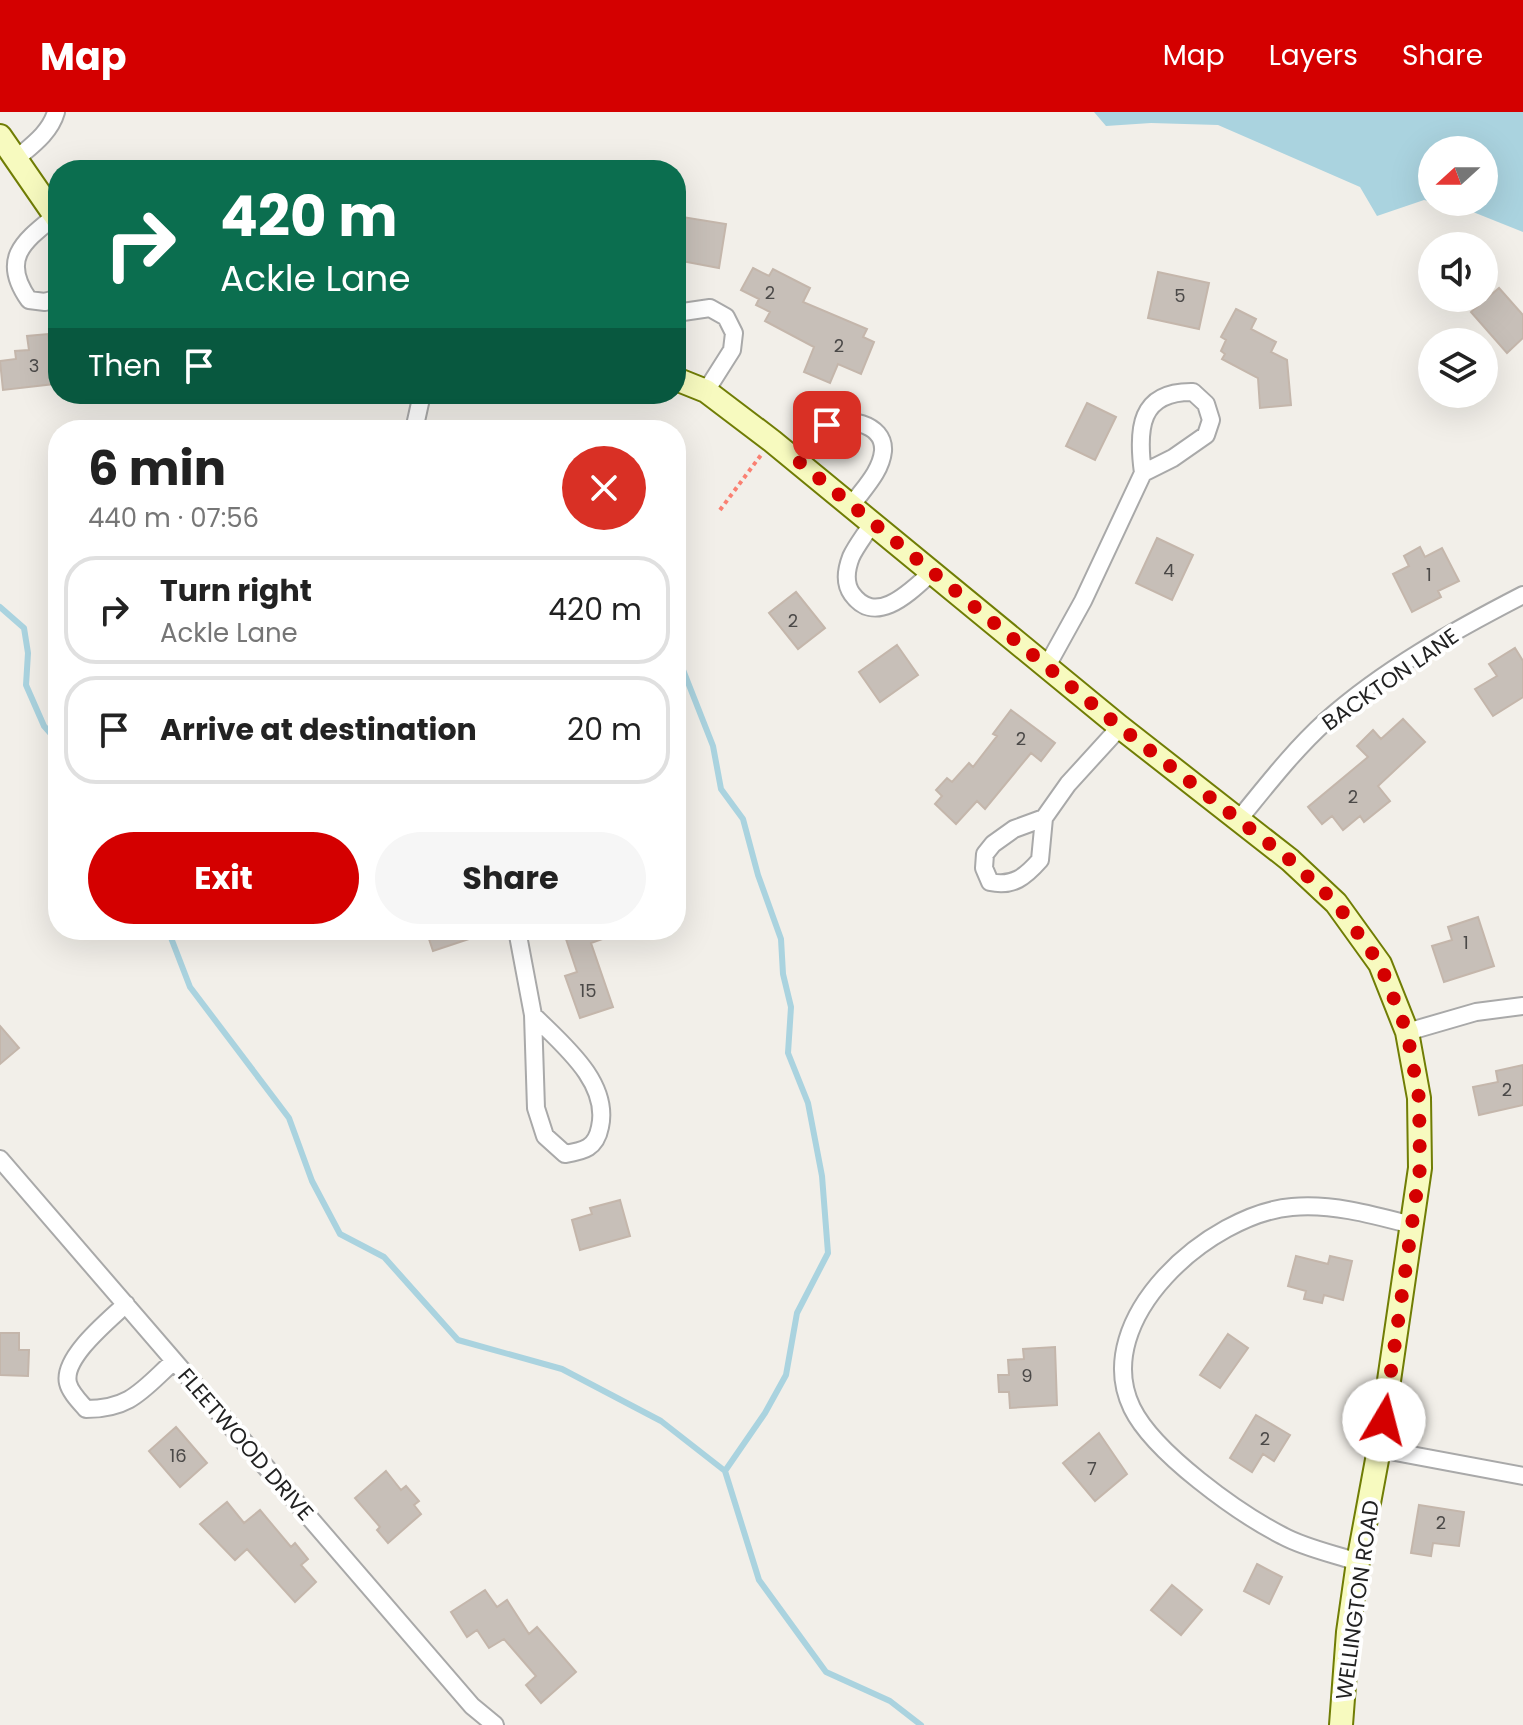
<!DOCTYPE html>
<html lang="en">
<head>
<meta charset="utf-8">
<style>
  :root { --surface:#fff; --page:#f6f6f6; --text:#222; --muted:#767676; --line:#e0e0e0; --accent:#d40000 }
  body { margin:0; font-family:Poppins,sans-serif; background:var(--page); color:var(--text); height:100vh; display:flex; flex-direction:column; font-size:30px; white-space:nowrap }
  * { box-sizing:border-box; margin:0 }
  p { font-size:26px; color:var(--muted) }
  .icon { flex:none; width:44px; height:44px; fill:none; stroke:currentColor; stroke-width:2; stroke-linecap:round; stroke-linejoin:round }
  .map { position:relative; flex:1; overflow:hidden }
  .details { position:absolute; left:48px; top:308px; width:638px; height:520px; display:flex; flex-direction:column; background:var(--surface); border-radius:32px; box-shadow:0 8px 32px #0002 }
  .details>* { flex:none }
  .guide { position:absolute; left:48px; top:48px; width:638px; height:244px; border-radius:32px; box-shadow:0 8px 32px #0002; background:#0b6e4f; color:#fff; overflow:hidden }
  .needle { width:52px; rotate:249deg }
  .tools { position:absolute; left:1418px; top:24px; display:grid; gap:16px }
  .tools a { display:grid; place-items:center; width:80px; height:80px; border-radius:50%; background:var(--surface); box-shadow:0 8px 32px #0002; font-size:40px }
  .pin { position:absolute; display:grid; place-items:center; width:68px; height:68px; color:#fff; margin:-34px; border-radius:16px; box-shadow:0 4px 12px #0006 }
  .me { position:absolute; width:88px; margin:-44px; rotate:8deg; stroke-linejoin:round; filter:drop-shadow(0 0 6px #0008) }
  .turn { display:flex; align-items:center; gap:28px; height:168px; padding:0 40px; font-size:36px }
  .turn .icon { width:104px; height:104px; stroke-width:2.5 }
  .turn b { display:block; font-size:56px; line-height:68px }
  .then { display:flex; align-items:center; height:76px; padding:0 40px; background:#0003; gap:16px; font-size:30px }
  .round { display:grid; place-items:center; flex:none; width:84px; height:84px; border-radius:42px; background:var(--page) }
  .head { display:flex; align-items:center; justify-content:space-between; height:136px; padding:0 40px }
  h1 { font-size:48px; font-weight:700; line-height:60px }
  .button { display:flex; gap:16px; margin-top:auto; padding:16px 40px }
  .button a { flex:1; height:92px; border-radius:48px; background:var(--accent); color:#fff; font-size:32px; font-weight:700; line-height:92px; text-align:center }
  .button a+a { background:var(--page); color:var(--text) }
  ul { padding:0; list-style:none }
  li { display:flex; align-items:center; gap:24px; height:108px; margin:0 16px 12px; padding:0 24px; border:4px solid var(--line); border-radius:32px }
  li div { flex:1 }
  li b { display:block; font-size:30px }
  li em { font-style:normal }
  header { display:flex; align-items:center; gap:48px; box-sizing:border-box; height:112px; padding:0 40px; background:var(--accent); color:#fff }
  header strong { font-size:38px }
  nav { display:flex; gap:44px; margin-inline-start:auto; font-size:28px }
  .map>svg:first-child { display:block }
  .water { fill:#aad3df; fill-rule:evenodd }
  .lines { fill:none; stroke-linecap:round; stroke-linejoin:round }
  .stream { stroke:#aad3df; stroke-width:6 }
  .building { fill:#c7bfb8; stroke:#c4b6ab; stroke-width:2 }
  .street-casing { stroke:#a9a9a9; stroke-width:20 }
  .secondary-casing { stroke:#707d05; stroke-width:26 }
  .path { stroke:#fa8072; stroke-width:4; stroke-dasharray:4 4; stroke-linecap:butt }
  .street { stroke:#fff; stroke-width:16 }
  .secondary { stroke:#f7fabf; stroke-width:22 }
  .route { stroke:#d40000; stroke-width:14; stroke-dasharray:0 25.2 }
  .labels { text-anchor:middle; stroke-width:8; stroke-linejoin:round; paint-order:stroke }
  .number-label { font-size:18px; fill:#4b4948 }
  .street-label { font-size:22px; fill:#222; stroke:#fff }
</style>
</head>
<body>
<header>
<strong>Map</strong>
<nav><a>Map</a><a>Layers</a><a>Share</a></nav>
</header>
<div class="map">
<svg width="1523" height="1613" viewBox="0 0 1523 1613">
  <rect width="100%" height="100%" fill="#f2efe9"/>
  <!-- water -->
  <path class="water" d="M1094,0H1523V120L1473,100L1424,88L1377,104L1360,75L1218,13L1151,11L1106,14ZM1432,38H1484V90H1432Z"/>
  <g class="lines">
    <!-- stream -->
    <path class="stream" d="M0,495L24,516L28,541L26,573L44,614L58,630
      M676,540L713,634L721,677L743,707L758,763L781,827L783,862L791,895L788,941L808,991L822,1064L828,1141L797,1201L786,1263L765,1301L725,1359
      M168,818L190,875L289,1006L312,1069L340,1122L384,1145L458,1228L562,1257L661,1309L725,1359L759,1468L826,1560L890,1589L921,1613"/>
  </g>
  <!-- building -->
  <path class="building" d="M676,104L726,112L719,156L676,148Z
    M753,156L769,164L773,157L810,176L803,190L867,217L863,225L874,230L861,262L838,252L830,271L804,260L814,235L765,209L770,200L756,193L759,187L741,178Z
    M1158,160L1209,171L1199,217L1148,206Z
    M1499,176L1523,203V226L1507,241L1471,200Z
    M1236,197L1256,207L1251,217L1276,230L1271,240L1287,248L1291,293L1260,296L1258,266L1222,247L1225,242L1221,239L1226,228L1221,225Z
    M48,222L54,272L3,278L0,249L16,247L15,239L29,238L27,224Z
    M1087,291L1116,305L1095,348L1066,334Z
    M1157,426L1193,443L1172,488L1136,471Z
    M1420,435L1425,445L1442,436L1459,469L1438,479L1441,485L1412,500L1393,462L1409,454L1404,444Z
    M796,480L825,516L798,537L769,501Z
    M897,533L918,563L880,590L859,560Z
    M1515,536L1523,549V585L1493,604L1475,577L1497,564L1489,552Z
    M1011,598L1055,631L1041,649L1031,641L985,697L977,689L956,712L935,692L942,684L936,678L947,666L952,670L969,651L973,655L997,624L993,622Z
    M1403,607L1425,630L1378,674L1390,689L1364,710L1360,704L1343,718L1332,704L1322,712L1308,695L1368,645L1357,634L1373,618L1381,627Z
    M1478,805L1494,854L1444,870L1432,834L1452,828L1448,815Z
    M426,818H487V821L433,839Z
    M563,818H622V820L591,831L613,895L580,906L565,864L577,860Z
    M0,914L19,936L0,952Z
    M1523,953V993L1479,1003L1473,975L1498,970L1496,959Z
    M620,1088L630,1124L580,1138L572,1108L592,1102L590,1096Z
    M1296,1144L1328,1152L1330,1144L1352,1149L1343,1188L1324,1183L1322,1191L1304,1187L1306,1179L1288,1174Z
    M0,1221H19V1238H29L28,1264L0,1263Z
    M1228,1222L1248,1236L1220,1276L1200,1263Z
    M1055,1235L1057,1293L1010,1296L1009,1280H999L998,1263H1009L1008,1248L1024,1247L1023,1237Z
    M1256,1303L1290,1323L1274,1349L1263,1342L1252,1360L1230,1346Z
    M176,1315L207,1351L180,1375L149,1339Z
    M1099,1321L1127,1362L1095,1389L1063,1351Z
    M386,1359L401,1378L406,1374L419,1389L414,1393L421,1402L388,1431L377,1418L380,1415L355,1386Z
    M227,1390L244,1411L260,1398L291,1435L295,1431L308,1447L301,1453L316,1470L295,1490L247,1437L235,1448L200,1412Z
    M1419,1393L1464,1400L1459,1434L1433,1431L1431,1444L1411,1441Z
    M1257,1452L1282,1465L1269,1492L1244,1479Z
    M1172,1473L1202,1498L1181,1523L1151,1498Z
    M485,1478L497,1495L507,1488L529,1522L537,1515L576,1560L541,1591L526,1573L536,1564L504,1527L489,1536L477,1518L467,1525L451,1500Z"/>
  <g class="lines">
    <defs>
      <path id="street" d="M16,47C31,34 50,21 56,0
        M55,104C23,130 0,147 29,188L45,190L58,186
        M676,201L710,196L726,205L734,221L732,238L706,279
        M414,318L422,282
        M797,348C805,336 812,323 825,315C844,303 885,311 883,339C881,360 863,377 852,393
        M871,413C865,423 856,434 851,445C846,458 844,471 852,482C876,515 910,480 931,461
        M1047,554L1083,489L1143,361L1173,346L1206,323L1211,308L1206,292L1193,280C1139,279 1137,317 1143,361
        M1044,706L1040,748C1025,765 1013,775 990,770L984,756L985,742L993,732L1014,717L1044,706L1068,672L1120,615
        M1240,706C1267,673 1294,638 1326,609C1383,558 1455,518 1523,483
        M517,818L533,903L536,996L545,1024L565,1042C584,1039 596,1036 600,1015C610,970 562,932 533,903
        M1407,920L1476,900L1523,894
        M0,1047L472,1594L495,1613
        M126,1192C108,1209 62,1246 68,1271C70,1280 80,1290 86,1297C131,1297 143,1277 174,1249
        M1379,1337L1523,1364
        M1358,1450C1334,1442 1305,1436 1283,1424C1238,1401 1154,1341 1132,1296C1089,1207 1210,1102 1292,1095C1331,1091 1374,1103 1412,1113"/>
      <path id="secondary" d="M0,24L58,108
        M676,267L706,279L772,329L1120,615L1290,748L1336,791L1380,852L1407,920L1419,986L1420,1056L1379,1337L1358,1450L1348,1520L1341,1613"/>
    </defs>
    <!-- street casing -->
    <use href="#street" class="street-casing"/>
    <!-- secondary casing -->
    <use href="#secondary" class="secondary-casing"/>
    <!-- path -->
    <path class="path" d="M720,398L761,343"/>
    <!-- street -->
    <use href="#street" class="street"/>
    <!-- secondary -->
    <use href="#secondary" class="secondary"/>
  </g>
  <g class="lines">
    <!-- route -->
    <path class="route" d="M827,313L812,325L797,348L1120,615L1290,748L1336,791L1380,852L1407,920L1419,986L1420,1056L1384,1308"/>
  </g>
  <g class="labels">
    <!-- number labels -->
    <g class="number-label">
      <text x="770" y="187">2</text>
      <text x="1180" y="190">5</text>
      <text x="839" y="240">2</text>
      <text x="34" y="260">3</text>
      <text x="1169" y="465">4</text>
      <text x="1429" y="469">1</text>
      <text x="793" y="515">2</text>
      <text x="1021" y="633">2</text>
      <text x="1353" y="691">2</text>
      <text x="1466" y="837">1</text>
      <text x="588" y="885">15</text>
      <text x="1507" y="984">2</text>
      <text x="1027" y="1270">9</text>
      <text x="1265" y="1333">2</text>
      <text x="178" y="1350">16</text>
      <text x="1092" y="1363">7</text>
      <text x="1441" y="1417">2</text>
    </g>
    <!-- street labels -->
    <g class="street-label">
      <text transform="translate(1390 567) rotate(-35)" y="8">BACKTON LANE</text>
      <text transform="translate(246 1332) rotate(49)" y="8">FLEETWOOD DRIVE</text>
      <text transform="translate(1357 1488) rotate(-82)" y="8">WELLINGTON ROAD</text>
    </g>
  </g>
</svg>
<div class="tools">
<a><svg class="needle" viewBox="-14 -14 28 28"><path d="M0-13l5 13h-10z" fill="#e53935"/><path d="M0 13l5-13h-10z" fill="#767676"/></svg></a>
<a><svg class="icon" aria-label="sound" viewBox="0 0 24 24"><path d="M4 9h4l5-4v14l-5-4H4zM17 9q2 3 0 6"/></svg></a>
<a><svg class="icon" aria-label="layers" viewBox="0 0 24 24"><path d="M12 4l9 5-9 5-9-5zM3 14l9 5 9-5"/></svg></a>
</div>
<div class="pin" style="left:827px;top:313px;background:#d93025"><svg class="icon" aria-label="arrive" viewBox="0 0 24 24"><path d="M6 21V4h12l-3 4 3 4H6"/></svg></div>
<svg class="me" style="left:1384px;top:1308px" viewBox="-20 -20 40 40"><circle r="19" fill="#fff"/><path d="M0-13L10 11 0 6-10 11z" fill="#d40000"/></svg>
<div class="guide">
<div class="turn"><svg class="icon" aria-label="right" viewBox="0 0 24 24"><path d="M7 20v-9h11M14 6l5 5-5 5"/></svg><div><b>420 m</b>Ackle Lane</div></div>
<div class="then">Then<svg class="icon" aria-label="arrive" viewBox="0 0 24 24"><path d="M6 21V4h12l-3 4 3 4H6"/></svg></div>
</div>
<section class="details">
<div class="head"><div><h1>6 min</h1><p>440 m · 07:56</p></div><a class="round" style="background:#d93025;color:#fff"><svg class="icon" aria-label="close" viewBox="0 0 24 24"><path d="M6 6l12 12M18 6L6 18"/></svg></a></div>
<ul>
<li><svg class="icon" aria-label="right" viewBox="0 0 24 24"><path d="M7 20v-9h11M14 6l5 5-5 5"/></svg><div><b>Turn right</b><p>Ackle Lane</p></div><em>420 m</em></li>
<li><svg class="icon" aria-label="arrive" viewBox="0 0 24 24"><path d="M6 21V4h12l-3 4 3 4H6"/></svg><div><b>Arrive at destination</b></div><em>20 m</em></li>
</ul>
<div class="button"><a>Exit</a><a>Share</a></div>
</section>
</div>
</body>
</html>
